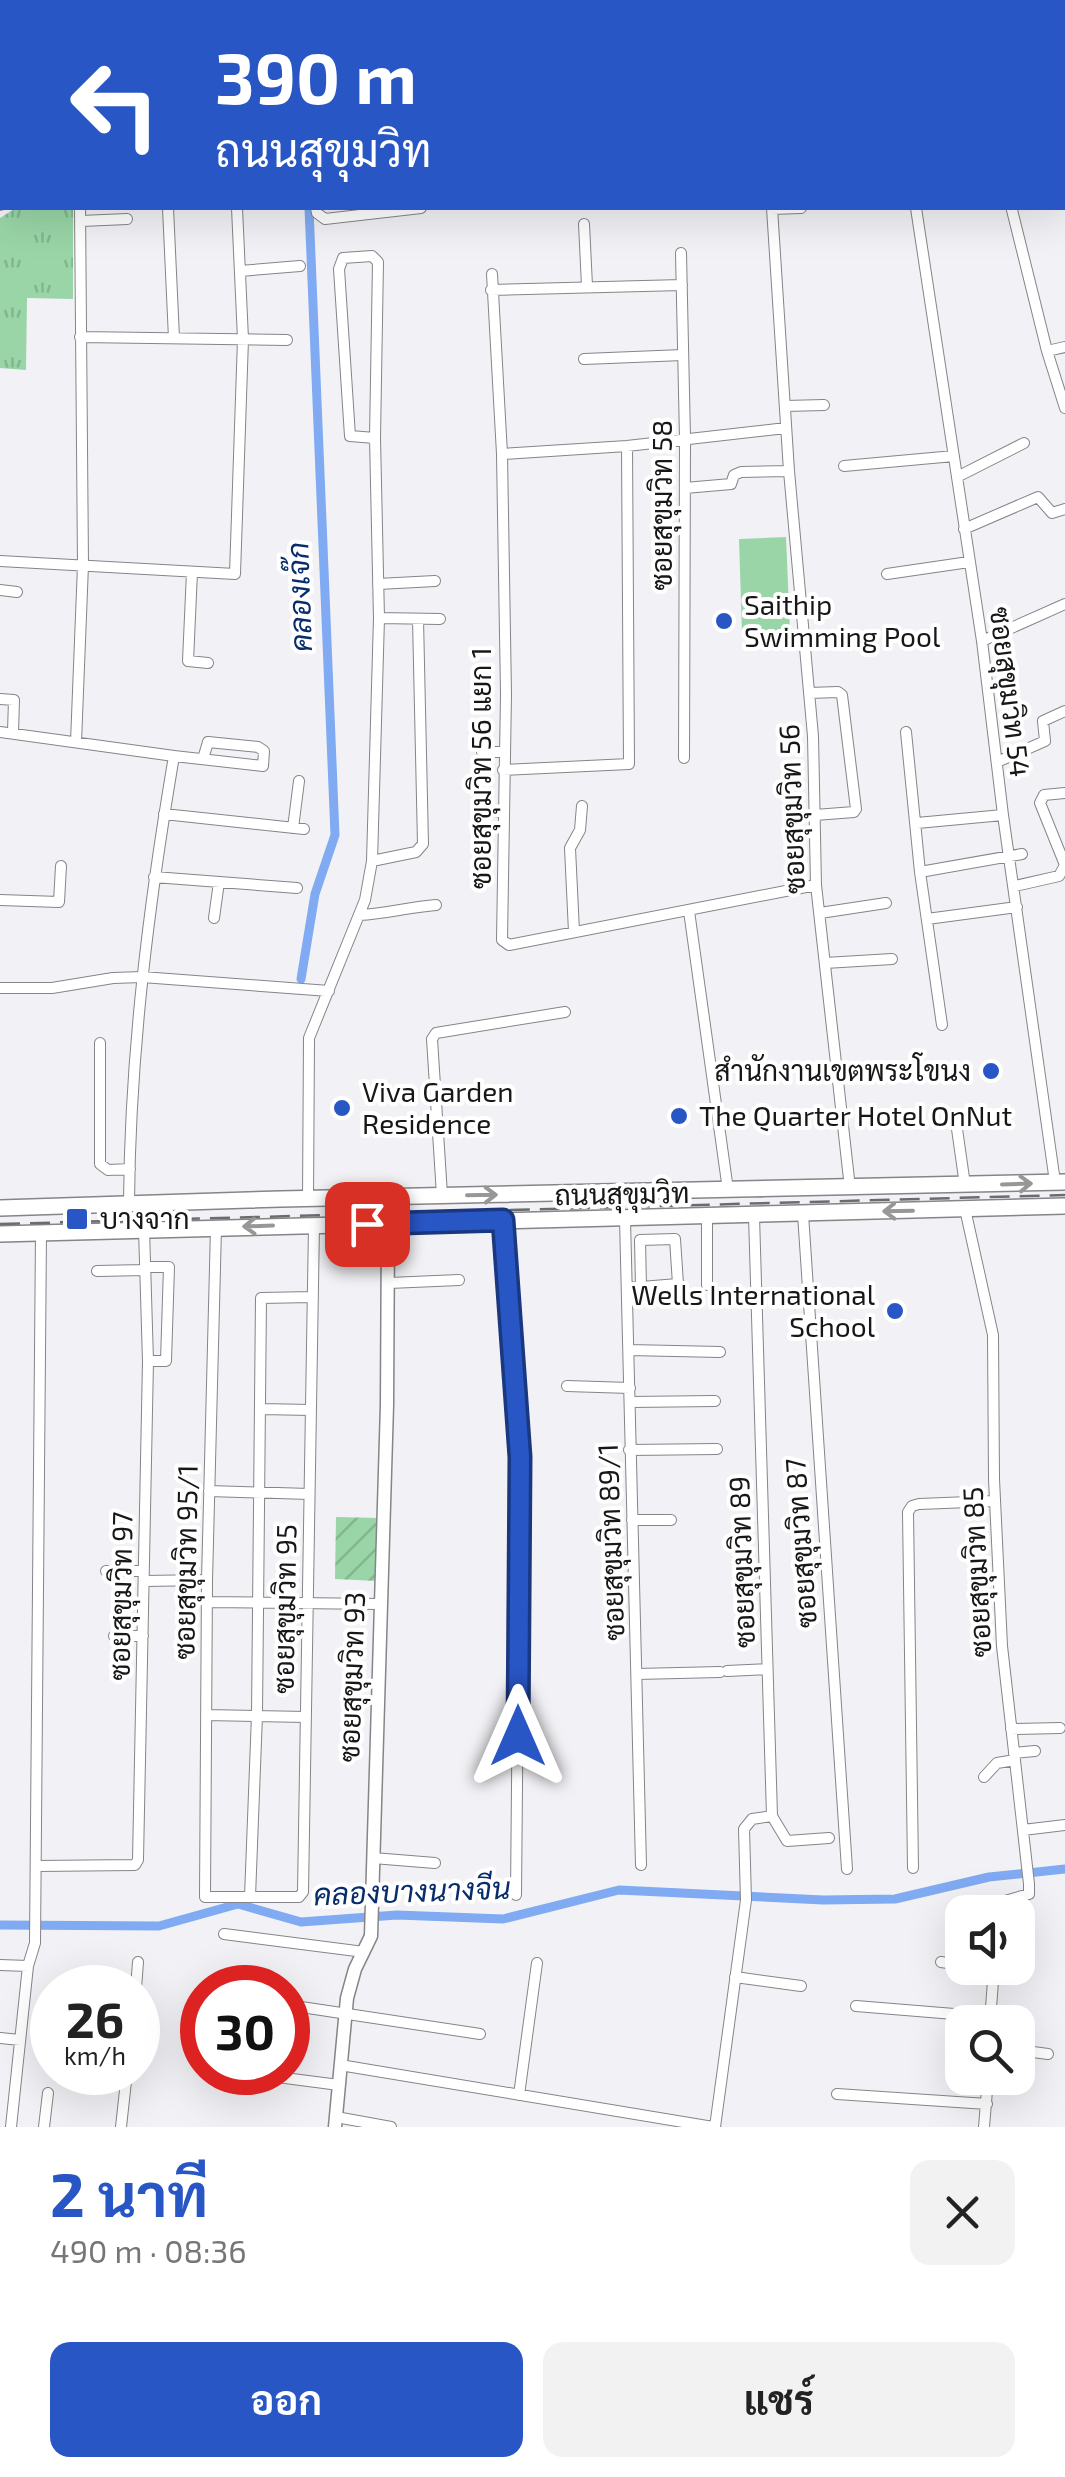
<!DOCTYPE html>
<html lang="th">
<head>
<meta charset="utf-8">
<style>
  :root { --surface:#fff; --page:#f2f2f2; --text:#222; --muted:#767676; --accent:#2856c4 }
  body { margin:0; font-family:"Exo 2",Sarabun,sans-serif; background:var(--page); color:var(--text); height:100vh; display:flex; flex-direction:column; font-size:38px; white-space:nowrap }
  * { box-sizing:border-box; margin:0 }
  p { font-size:32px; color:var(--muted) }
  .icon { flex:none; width:55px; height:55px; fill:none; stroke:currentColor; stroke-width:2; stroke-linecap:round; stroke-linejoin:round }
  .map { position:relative; height:2127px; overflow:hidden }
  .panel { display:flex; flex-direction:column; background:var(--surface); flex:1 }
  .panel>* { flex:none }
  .banner { position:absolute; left:0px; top:0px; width:1065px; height:210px; box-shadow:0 10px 40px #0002; background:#2856c4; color:#fff; overflow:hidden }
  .tools { position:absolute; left:945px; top:1895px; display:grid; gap:20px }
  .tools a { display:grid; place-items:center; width:90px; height:90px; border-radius:20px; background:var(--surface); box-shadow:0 10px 40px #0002; font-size:50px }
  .speed { position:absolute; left:30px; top:1965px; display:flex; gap:20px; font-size:50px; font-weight:700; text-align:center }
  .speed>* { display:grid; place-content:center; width:130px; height:130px; border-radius:50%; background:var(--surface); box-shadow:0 10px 40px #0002; line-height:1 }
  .speed small { font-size:25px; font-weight:400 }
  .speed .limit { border:15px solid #d22; background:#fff; color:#111 }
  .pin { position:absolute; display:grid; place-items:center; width:85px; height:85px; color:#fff; margin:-42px; border-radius:20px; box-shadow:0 5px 15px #0006 }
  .me { position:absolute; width:110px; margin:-55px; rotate:0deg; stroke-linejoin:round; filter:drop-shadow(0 0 8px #0008) }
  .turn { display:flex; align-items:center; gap:35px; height:210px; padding:0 50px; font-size:45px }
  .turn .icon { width:130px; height:130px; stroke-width:2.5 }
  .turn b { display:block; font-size:70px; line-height:85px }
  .round { display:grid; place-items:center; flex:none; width:105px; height:105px; border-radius:20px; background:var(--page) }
  .head { display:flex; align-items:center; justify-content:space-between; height:170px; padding:0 50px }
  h1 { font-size:60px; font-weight:700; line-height:75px; color:var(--accent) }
  .button { display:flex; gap:20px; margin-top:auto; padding:20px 50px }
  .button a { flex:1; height:115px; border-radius:20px; background:var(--accent); color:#fff; font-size:40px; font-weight:700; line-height:115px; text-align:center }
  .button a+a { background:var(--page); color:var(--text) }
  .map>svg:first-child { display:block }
  .grass { fill:url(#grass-tufts) }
  .park { fill:#99d5a7 }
  .garden { fill:url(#garden-furrows) }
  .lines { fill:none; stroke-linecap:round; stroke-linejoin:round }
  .canal { stroke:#80aaf2; stroke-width:9 }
  .minor-casing { stroke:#858488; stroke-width:12 }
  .tertiary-casing { stroke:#858488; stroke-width:15 }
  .primary-casing { stroke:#858488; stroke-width:18 }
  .motorway-casing { stroke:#858488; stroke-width:20 }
  .minor { stroke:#fff; stroke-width:10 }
  .tertiary { stroke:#fff; stroke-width:12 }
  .primary { stroke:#fff; stroke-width:15 }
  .motorway { stroke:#fff; stroke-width:18 }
  .rail { stroke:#6c6c6e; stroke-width:2.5; stroke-dasharray:20 10; stroke-linecap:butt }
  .oneway { stroke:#979797 }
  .route-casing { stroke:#1a387f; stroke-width:25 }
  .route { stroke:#2856c4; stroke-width:18 }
  .poi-dot { fill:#2856c4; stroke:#fff; stroke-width:4 }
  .labels { text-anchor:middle; stroke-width:8; stroke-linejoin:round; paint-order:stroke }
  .street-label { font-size:28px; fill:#171718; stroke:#fff }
  .poi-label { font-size:28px; fill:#171718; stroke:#fff; text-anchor:start }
  .water-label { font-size:30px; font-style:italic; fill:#082d6b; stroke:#fff }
</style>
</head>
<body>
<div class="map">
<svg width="1065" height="2127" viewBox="0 0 1065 2127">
  <defs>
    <pattern id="grass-tufts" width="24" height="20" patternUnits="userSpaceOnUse" patternTransform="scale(2.5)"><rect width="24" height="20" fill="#99d5a7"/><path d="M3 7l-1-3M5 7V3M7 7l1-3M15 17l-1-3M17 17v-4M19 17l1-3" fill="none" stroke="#83b68f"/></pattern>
    <pattern id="garden-furrows" width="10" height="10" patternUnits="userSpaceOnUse" patternTransform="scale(2.5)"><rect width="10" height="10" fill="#99d5a7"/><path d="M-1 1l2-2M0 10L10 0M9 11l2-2" fill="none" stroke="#83b68f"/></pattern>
  </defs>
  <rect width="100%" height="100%" fill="#f2f2f6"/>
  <!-- grass -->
  <path class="grass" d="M16,208H73V299L27,298L26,370L0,368V218Z"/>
  <!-- park -->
  <path class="park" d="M786,537L790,631L742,633L739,539Z"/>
  <!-- garden -->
  <path class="garden" d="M336,1517L379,1518L377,1581L335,1579Z"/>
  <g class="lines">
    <!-- canal -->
    <path class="canal" d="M301,979L315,894L335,835L309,208
      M0,1925L159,1926L238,1904L301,1922L397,1915L503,1919L619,1890L823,1900L895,1899L989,1877L1065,1869"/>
    <defs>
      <path id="minor" d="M73,0L74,2
        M423,0L424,2
        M583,0V2
        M659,0V2
        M736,0V2
        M764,0V2
        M887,0L888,2
        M359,2L364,0
        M684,2L705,0
        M0,70L2,68
        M1062,93L1065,92
        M168,208L174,338
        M316,208L317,213L325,219L421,208
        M772,208L789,471L813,736L816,885L850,1188
        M916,208L982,641L1003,815L1055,1182
        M772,209L801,208
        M1012,210L1047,351L1065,408
        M81,221L127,219
        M584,224L587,286
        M681,253L685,438L684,758
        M240,271L300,266
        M492,274L502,454L506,694L502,940L509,945L816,885
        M491,290L682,285
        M80,337L287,340
        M1047,351L1065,347
        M584,359L683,355
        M785,406L824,405
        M502,454L627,446L786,428
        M844,466L954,456
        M957,477L1024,443
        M685,488L731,484L734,475L741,472L789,471
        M964,529L1038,497L1052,513L1065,509
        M0,561L235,574L243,339L237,208
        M192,572L188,661L208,663
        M887,574L969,562
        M378,584L435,581
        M0,590L17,592
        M379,618L440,619
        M982,641L1065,604
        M809,693L838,692L842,695L856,809L854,812L815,815
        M0,699L14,700L13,732
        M0,732L174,756L263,766L264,751L258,747L208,742L203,759
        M906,732L920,872L942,1025
        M76,742L83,565L80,208
        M482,752H504
        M997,762L1045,741L1043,721L1065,711
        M503,770L629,764L627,446
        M1065,793L1044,795L1040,803L1065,865
        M483,812H503
        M164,814L304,829
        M917,823L1003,815
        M293,828L299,781
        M372,861L416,852L423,844L418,619
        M920,872L1022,854
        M154,877L297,888
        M1015,886L1059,876L1065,865
        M0,900L59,902L61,866
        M689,911L728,1190
        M820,913L886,903
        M359,915C387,914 408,907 436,905
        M214,918L219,882
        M927,919L1017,907
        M574,932L570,848L580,830L582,806
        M825,963L892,959
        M0,988H52L113,978L142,977L329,991
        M100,1043V1164L108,1170L130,1169
        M955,1115L965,1185
        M442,1195L432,1039L436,1033L565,1012
        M308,1198L309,1038L365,900L372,861L379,618L375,438L378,262L372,256L343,258L339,269L350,436L375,438
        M129,1203C130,1053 149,903 174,756
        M965,1209L993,1335L994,1479L1002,1646L1029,1884V1894L1005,1901L998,1912
        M803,1214L847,1869
        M625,1219L641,1865
        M503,1221L520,1457L516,1895
        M216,1228L207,1580L205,1897H299L303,1892L314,1225
        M144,1267H169L166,1361H148
        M97,1271L145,1270
        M389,1283L459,1280
        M707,1285V1217
        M627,1288L641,1287L640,1240L675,1239L678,1284L641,1287
        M629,1350L720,1352
        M567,1386L630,1388
        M630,1402L715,1401
        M261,1409L311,1410
        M629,1450L717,1449
        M209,1491L309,1494
        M632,1520H671
        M106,1571H144
        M144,1581L207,1580
        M208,1602L379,1604
        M114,1636H143
        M727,1671L767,1669
        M637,1674L720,1672
        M206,1715L306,1717
        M1011,1729L1060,1728
        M1014,1753L1035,1751
        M984,1777L997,1763L1015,1760
        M772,1816L787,1841L829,1838
        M1023,1830L1065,1825
        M373,1858L435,1863
        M37,1866L135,1865L138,1860L148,1361L144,1229
        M913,1868L908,1512L912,1506L919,1504L995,1501
        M250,1897L257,1715L261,1298L313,1297
        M224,1934L364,1952
        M941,1962L962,1965
        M0,1965L28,1966
        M735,1977L801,1986
        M136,1988L138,1962
        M288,2005L480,2034
        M856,2006L991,2017
        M990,2021L994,1968
        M0,2038L20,2040
        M1018,2050L1048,2054
        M340,2065L713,2127
        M238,2072L339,2085
        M837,2094L987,2104
        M519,2095L537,1963
        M336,2117L391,2127
        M11,2127L28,1966L35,1943L41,1234
        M44,2127L48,2093
        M121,2127L127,2072
        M715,2127L746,1900L744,1829L752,1819L772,1816L754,1216
        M984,2127L988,2078"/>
      <path id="tertiary" d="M117,2L121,0
        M0,99L2,98
        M335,2127L347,1998L355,1969L371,1936L387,1405L388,1224"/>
      <path id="primary" d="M0,1208L281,1199L1065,1182
        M0,1234L1065,1206"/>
      <path id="motorway" d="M199,2L203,0
        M247,2L251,0
        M291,2L295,0
        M308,2L312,0
        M0,160L2,159
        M0,182L2,181
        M0,201L2,199"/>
    </defs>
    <!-- minor casing -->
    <use href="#minor" class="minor-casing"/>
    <!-- tertiary casing -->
    <use href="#tertiary" class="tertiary-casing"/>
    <!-- primary casing -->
    <use href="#primary" class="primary-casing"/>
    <!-- motorway casing -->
    <use href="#motorway" class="motorway-casing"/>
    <!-- minor -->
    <use href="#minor" class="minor"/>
    <!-- tertiary -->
    <use href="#tertiary" class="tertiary"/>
    <!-- primary -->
    <use href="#primary" class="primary"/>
    <!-- motorway -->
    <use href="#motorway" class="motorway"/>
    <!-- rail -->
    <path class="rail" d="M0,1224L1065,1195"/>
  </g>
  <!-- one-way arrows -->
  <defs><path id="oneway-shaft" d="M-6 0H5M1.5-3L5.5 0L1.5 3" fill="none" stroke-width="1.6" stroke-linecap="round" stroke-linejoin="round" transform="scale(2.5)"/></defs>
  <g class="oneway">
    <use href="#oneway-shaft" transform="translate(1017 1184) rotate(-2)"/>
    <use href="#oneway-shaft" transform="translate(482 1195) rotate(-1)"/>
    <use href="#oneway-shaft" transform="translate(898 1211) rotate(179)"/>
    <use href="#oneway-shaft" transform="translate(258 1226) rotate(178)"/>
  </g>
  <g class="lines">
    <defs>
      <path id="route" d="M367,1224L503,1220L520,1457L518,1736"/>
    </defs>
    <!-- route casing -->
    <use href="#route" class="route-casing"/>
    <!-- route -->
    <use href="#route" class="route"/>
  </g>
  <!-- markers -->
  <g class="poi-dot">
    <circle cx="724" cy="621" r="10"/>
    <circle cx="991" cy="1071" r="10"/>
    <circle cx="342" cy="1108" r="10"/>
    <circle cx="679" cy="1116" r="10"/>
    <rect x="65" y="1207" width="24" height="24" rx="5"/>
    <circle cx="895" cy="1311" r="10"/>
  </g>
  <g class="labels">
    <!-- street labels -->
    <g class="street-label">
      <text transform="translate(662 505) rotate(-90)" y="10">ซอยสุขุมวิท 58</text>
      <text transform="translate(1010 692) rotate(83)" y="10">ซอยสุขุมวิท 54</text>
      <text transform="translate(481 768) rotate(-90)" y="10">ซอยสุขุมวิท 56 แยก 1</text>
      <text transform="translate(792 809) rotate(-92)" y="10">ซอยสุขุมวิท 56</text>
      <text transform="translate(622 1194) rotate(-1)" y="10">ถนนสุขุมวิท</text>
      <text transform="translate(611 1542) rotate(-92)" y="10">ซอยสุขุมวิท 89/1</text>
      <text transform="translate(801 1543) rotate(-94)" y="10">ซอยสุขุมวิท 87</text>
      <text transform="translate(186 1562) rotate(-89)" y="10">ซอยสุขุมวิท 95/1</text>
      <text transform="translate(742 1562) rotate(-92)" y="10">ซอยสุขุมวิท 89</text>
      <text transform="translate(977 1572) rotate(-93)" y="10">ซอยสุขุมวิท 85</text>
      <text transform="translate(121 1596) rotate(-89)" y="10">ซอยสุขุมวิท 97</text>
      <text transform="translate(285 1609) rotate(-89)" y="10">ซอยสุขุมวิท 95</text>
      <text transform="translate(352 1677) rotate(-88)" y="10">ซอยสุขุมวิท 93</text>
    </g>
    <!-- poi labels -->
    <g class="poi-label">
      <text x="744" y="615">Saithip<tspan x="744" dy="32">Swimming Pool</tspan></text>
      <text x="971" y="1081" text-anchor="end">สำนักงานเขตพระโขนง</text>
      <text x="362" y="1102">Viva Garden<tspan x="362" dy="32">Residence</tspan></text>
      <text x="699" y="1126">The Quarter Hotel OnNut</text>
      <text x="100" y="1229">บางจาก</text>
      <text x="875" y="1305" text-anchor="end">Wells International<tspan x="875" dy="32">School</tspan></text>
    </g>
    <!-- water labels -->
    <g class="water-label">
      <text transform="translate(300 597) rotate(-92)" y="10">คลองเจ๊ก</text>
      <text transform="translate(412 1892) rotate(-2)" y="10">คลองบางนางจีน</text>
    </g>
  </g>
</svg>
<div class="tools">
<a><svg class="icon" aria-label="sound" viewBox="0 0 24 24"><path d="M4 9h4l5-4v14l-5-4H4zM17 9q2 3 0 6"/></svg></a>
<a><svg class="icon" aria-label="search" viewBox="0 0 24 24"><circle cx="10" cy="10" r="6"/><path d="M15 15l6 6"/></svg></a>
</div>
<div class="speed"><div>26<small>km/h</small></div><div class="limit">30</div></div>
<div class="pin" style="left:367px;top:1224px;background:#d93025"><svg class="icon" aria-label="arrive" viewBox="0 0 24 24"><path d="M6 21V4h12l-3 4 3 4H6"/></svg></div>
<svg class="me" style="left:518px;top:1736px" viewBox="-20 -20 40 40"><path d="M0-17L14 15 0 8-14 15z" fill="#2856c4" stroke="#fff" stroke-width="4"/></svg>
<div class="banner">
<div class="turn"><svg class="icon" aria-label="left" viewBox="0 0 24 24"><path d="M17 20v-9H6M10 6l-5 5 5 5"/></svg><div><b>390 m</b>ถนนสุขุมวิท</div></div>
</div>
</div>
<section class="panel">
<div class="head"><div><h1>2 นาที</h1><p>490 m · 08:36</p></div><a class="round"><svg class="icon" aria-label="close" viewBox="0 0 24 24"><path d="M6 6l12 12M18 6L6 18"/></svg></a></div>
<div class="button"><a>ออก</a><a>แชร์</a></div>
</section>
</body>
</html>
